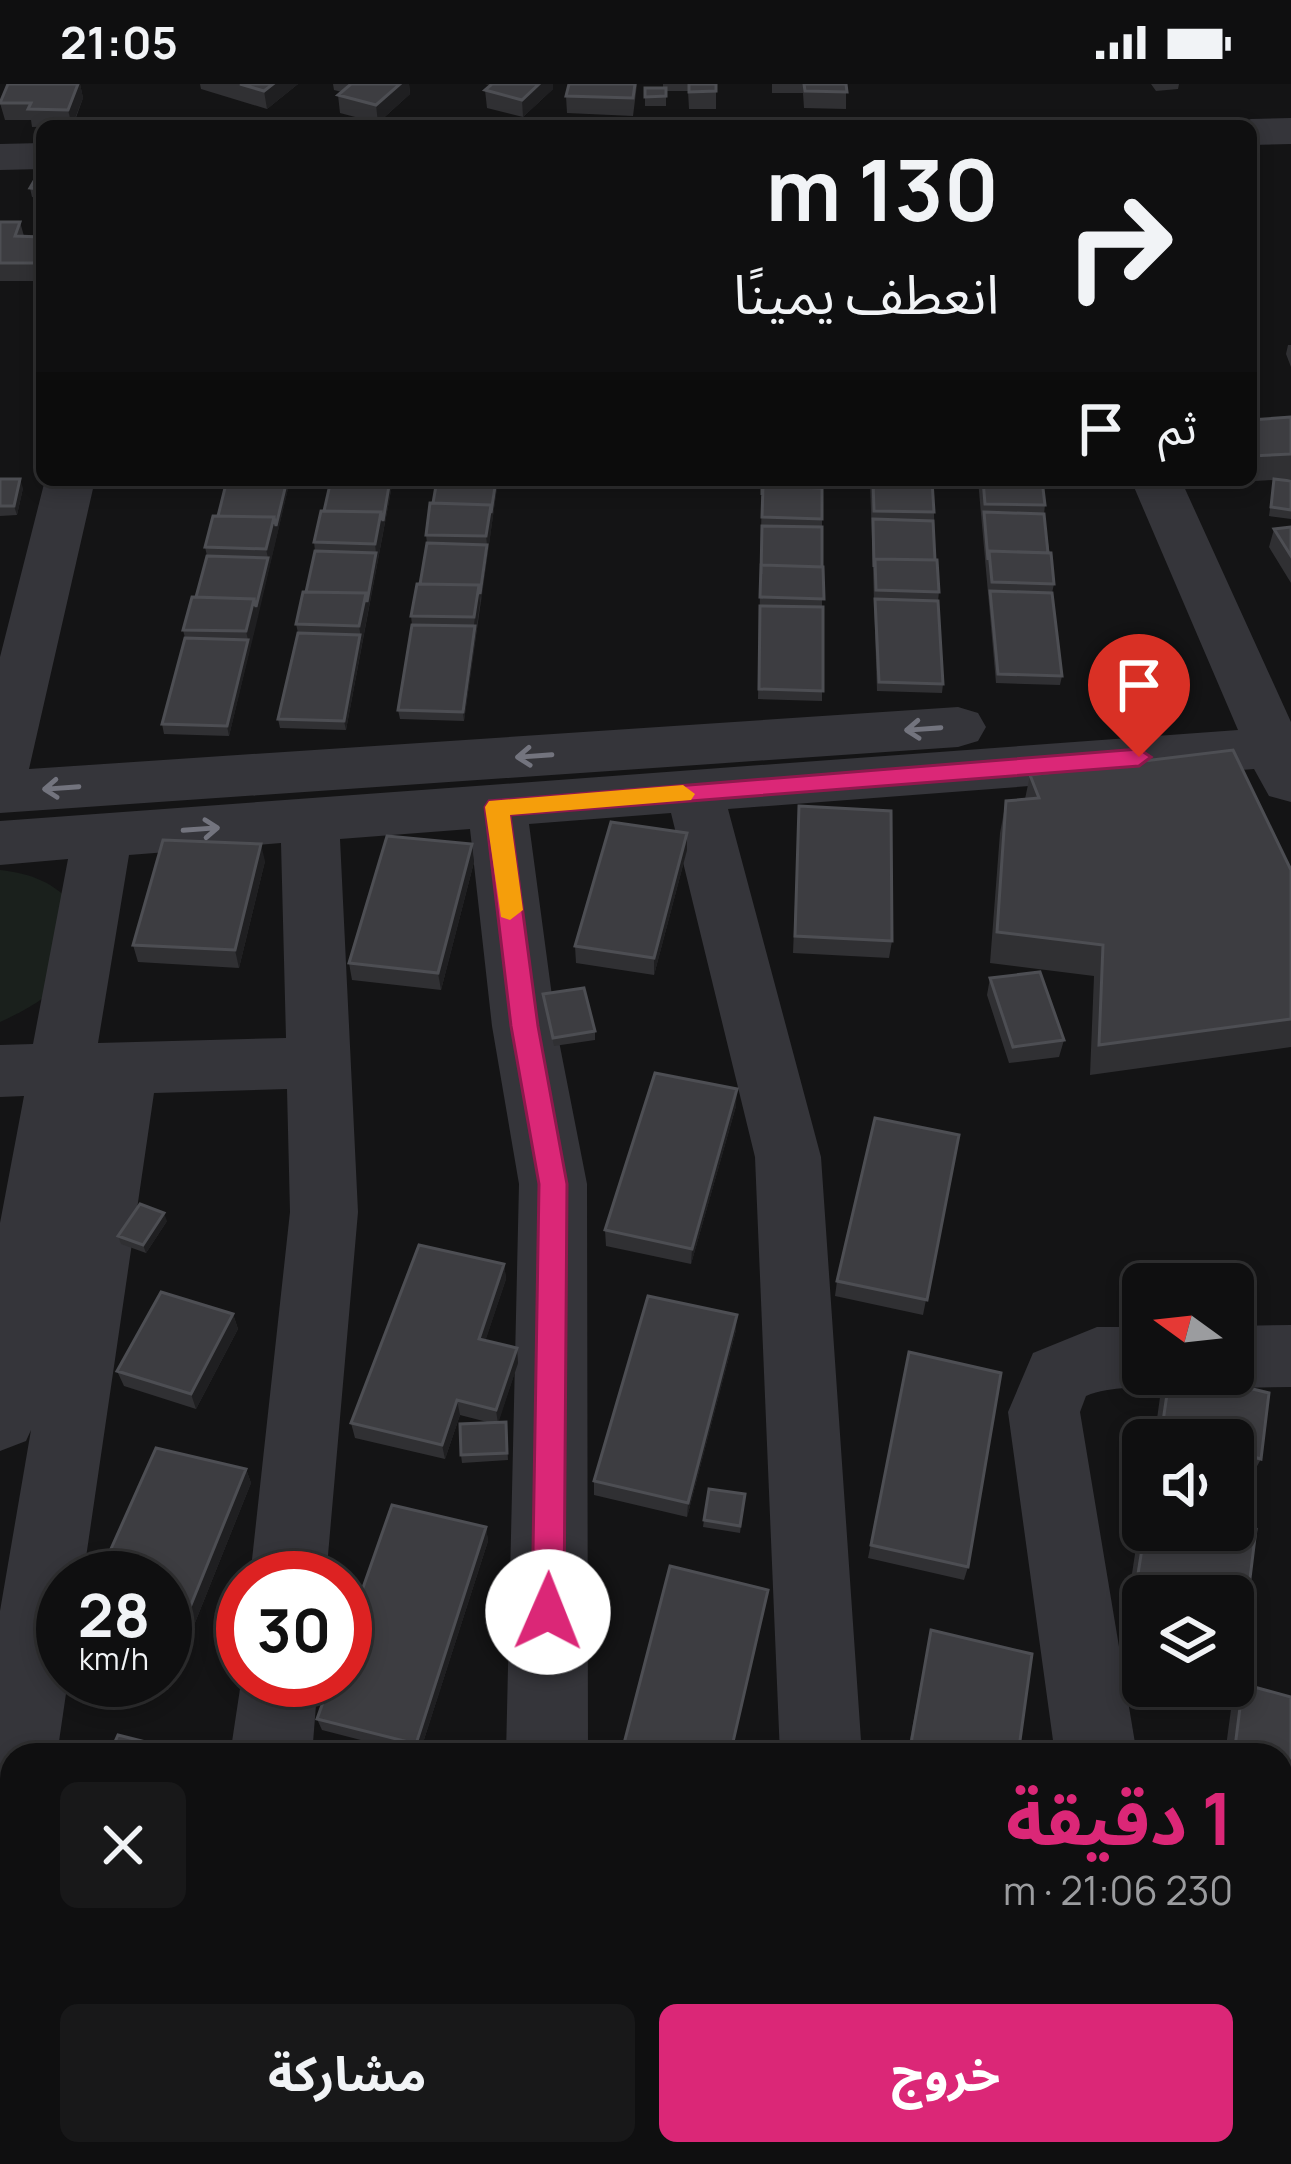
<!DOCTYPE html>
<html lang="ar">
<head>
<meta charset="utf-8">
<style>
  :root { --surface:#0f0f10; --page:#181819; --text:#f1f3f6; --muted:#9b9c9f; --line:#2f2f30; --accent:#db2777 }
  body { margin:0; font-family:Manrope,"Noto Sans Arabic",sans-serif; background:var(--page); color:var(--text); direction:rtl; height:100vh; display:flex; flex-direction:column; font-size:45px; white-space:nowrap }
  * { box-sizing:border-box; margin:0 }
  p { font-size:39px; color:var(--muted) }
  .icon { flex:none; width:66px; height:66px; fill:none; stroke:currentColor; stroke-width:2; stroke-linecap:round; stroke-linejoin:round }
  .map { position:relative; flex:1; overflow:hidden; direction:ltr }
  .drawer { position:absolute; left:0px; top:1659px; width:1293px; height:423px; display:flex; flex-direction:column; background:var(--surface); border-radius:36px 36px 0 0; box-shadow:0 6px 18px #0003,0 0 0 3px var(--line); direction:rtl }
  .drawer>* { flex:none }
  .top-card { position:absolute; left:36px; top:36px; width:1221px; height:366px; border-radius:18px; box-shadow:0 6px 18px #0003,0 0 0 3px var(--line); direction:rtl; background:#0f0f10; color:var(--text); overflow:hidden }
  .needle { width:78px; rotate:285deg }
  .controls { position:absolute; left:1122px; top:1179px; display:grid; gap:24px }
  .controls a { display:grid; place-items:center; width:132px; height:132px; border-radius:18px; background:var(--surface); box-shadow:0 6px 18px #0003,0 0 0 3px var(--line); font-size:60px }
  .speed { position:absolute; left:36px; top:1467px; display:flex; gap:24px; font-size:60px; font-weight:700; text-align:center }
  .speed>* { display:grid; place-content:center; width:156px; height:156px; border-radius:50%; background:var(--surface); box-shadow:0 6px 18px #0003,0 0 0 3px var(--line); line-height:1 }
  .speed small { font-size:30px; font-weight:400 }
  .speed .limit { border:18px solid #d22; background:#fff; color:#111 }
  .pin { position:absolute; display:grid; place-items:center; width:102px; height:102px; color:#fff; margin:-123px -51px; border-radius:50% 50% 50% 0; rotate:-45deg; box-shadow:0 0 12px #0007 }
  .pin .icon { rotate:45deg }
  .me { position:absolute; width:132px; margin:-66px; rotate:1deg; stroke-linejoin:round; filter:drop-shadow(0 0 9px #0008) }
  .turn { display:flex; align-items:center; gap:42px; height:252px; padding:0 60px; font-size:54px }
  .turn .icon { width:156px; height:156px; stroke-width:2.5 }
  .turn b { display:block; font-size:84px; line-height:102px }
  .then { display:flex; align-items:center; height:114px; padding:0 60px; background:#0003; gap:24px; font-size:45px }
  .round { display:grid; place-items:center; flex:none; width:126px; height:126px; border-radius:18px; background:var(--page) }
  .head { display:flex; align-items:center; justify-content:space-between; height:204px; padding:0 60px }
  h1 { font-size:72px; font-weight:700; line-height:90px; color:var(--accent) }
  .action { display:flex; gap:24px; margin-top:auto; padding:24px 60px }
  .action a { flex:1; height:138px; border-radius:18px; background:var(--accent); color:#fff; font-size:48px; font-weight:700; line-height:138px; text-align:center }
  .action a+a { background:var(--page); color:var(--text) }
  .status { display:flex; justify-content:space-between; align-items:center; height:84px; padding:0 60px; background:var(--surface); direction:ltr }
  .status svg { height:33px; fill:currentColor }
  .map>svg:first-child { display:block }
  .green { fill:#1a201c }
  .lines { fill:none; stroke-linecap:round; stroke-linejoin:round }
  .minor { fill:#35353a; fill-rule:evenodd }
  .wall { fill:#303033; fill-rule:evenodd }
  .shaded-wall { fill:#1f1f21 }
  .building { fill:#3d3d41; stroke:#4d4e53; stroke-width:3 }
  .oneway { stroke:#73747e }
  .route { fill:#db2777; stroke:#8e194d; stroke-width:3 }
  .slow { fill:#f59e0b }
</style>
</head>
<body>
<div class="status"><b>21:05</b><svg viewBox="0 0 49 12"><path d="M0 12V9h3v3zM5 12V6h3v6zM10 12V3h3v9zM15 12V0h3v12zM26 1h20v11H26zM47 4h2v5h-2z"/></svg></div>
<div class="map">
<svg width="1291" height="2080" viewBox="0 0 1291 2080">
  <rect width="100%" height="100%" fill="#141415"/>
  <!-- green -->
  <path class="green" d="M0,786C33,790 53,798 76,823C61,893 71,906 0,938Z"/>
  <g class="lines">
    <!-- minor -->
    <path class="minor" d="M1291,34V60L1251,61V42H1234L1251,35Z
      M42,59V85L0,86V60Z
      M45,396H95L29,685L958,623L978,629L986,643L978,657L958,663L0,729V573Z
      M1131,396H1181L1291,638V718L1269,712L1254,685L728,725L821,1073L862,1671H780L755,1073L671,729L529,740L556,942L587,1100L588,1671H506L519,1100L492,942L470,745L340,755L358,1128L326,1494H250L290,1128L287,1005L154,1009L83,1494H63V1596H68L57,1671H12V1809L0,1814V1527L31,1346L26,1357L0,1367V1139L24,1012L0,1013V961L33,960L68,775L0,781V737L1238,646ZM281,759L286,954L98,959L129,771Z
      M1291,1241V1303L1233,1304L1208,1295L1205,1290H1233V1242Z
      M1097,1243H1143V1290H1171L1168,1296C1141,1306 1112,1301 1086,1312L1080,1328L1137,1671H1055L1008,1328L1033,1269Z
      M243,1585V1596H318L312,1671H230Z
      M187,2070H277L276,2080H186Z
      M497,2070H587V2080H497Z
      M799,2070H889V2080H799Z
      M1111,2070H1201L1203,2080H1113Z"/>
  </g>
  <!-- wall -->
  <path class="wall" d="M8,0H80L83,14L73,42L32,43L31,36H5L0,19Z
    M200,0H298L267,25L201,5Z
    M333,0H409L410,10L378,39L340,29L338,11L342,8L334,6Z
    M485,0H553V5L523,33L487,24L485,6L490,1Z
    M637,0L633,32L567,29L566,12Z
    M663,0H716V25H689L688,7H666V22H645V4H663Z
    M772,0H846V25L804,24L803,9H772Z
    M1151,0H1179L1178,5L1156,7Z
    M42,93V114L32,113L30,104Z
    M0,138H20L24,152H42V197H0Z
    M1288,261H1291V283L1286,270Z
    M1291,333V395L1279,396L1291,397V435L1269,432L1274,396L1187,401L1185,396H1251V336Z
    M0,395L23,404L17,431L0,432Z
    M290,396L229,652L164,650L162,640L185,554L183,546L196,513L207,472L205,463L218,432Z
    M331,396H393L346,646L280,644L278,635L298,549L296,540L306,508L315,467L314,458L324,427Z
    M437,396H498L464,637L400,635L398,626L412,541L411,532L420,500L427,459L426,451Z
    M762,396L822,435V617L758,615Z
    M870,396H930L934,428L935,476L939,508L938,517L943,600L942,609L877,607Z
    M978,396H1042L1045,421L1044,430L1054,500L1052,509L1062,592L1060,601L996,599Z
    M1291,443V499L1269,463L1274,445Z
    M1030,691L1291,786V963L1090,991L1094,892L990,879L1000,749L1006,717L1025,715Z
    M799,722L892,857L889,874L793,869Z
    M687,749V766L654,891L576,879L575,862Z
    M265,777L239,884L138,878L133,861Z
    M474,778L441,906L352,896L349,879Z
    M990,894L1064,956L1059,973L1009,979L987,911Z
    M543,910L595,947V956L554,962Z
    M736,1022L691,1180L606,1162L605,1146Z
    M959,1051L923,1231L835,1212L837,1197Z
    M167,1137L146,1169L121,1160L118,1152Z
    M504,1180L506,1195L485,1257L517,1264L518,1279L498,1338H506L508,1376L462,1379L461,1371L491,1339L460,1331L445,1375L355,1354L351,1339Z
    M233,1230L238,1245L196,1325L124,1302L117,1287Z
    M736,1246L687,1433L594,1411V1397Z
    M909,1268L968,1483L964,1496L868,1474Z
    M1168,1290H1191L1261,1375L1250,1395L1239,1392L1233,1439L1247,1519L1235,1538L1233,1537V1512L1143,1513L1129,1509L1139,1444L1122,1439L1135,1359L1144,1339L1156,1342L1161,1306ZM1143,1356L1233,1446H1143Z
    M246,1385L251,1399L168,1606L130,1596H165Z
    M745,1410L740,1449L703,1443L704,1436Z
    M486,1443L488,1457L419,1671L322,1646L317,1635Z
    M931,1546L1018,1671H907Z
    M1243,1600L1291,1613V1894L1281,1891V1671H1212L1215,1667L1225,1670L1232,1618Z
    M1286,1975L1291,2080H1240L1241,2070H1281V1979Z"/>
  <!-- shaded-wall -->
  <path class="shaded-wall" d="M78,0H80L83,14L72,42L68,26Z
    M273,0H298L267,25L264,7Z
    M400,0H409L410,10L378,39L376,21Z
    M539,0H553V5L523,33L522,16Z
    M20,395L23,404L17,431L14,422Z
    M287,396H290L258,533L256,523L268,474L266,465L274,433Z
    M390,396H393L368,528L367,518L376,469L375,460Z
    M496,396H498L481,519L480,510L487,461L486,452Z
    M479,501L480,519L464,637L463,628Z
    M366,509L368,528L362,560L359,542Z
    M254,515L258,533L229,652L227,642L248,556L246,547Z
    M360,551L362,560L346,646L344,637Z
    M687,749V766L654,891V874Z
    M261,760L265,777L239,884L235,866Z
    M472,760L474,778L441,906L438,889Z
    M737,1005L736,1022L691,1180L692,1165Z
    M164,1129L167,1137L146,1169L143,1161Z
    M504,1180L506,1195L481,1270L479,1255Z
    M233,1230L238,1245L196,1325L191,1310Z
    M737,1231L736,1246L687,1433L688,1419Z
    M517,1264L518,1279L498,1340L496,1326Z
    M457,1316L460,1331L445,1375L442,1361Z
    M246,1385L251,1399L168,1606L163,1596H165V1585Z
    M486,1443L488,1457L419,1671L416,1660Z
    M158,2070L166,2077L165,2080H155Z"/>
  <!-- building -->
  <path class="building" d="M8,0H78L68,26L28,25L31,19H0Z
    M240,0H273L264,7Z
    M351,0H400L376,21L338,11Z
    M492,0H539L522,16L485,6Z
    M569,0H635L633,14L566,12Z
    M689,0H716V7L689,8Z
    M804,0H846L847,8L805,7Z
    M645,4H666V12L645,13Z
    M37,92L42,93V105L30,104Z
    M0,138H20L15,152L42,153V179H0Z
    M1291,333V370L1251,372V336Z
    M0,395H20L14,422H0Z
    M1274,395L1291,397V426L1271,423Z
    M227,396H287L276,442L274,433L218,432Z
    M331,396H390L383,437L381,428L324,427Z
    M437,396H496L491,429V421L433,419Z
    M762,396H821V404L763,402L762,411Z
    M873,396L932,397L934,428L874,427Z
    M983,396H1042L1045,421L985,420Z
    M763,402L822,404V435L762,433Z
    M430,419L491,421L486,452L426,451Z
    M321,427L381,428L375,460L314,458Z
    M984,428L1044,430L1048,469L989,467L988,476Z
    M213,432L274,433L266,465L205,463Z
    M873,435L933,437L935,476L875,475L874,483Z
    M762,442L822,443V483L761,481V490Z
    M1291,443V472L1274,445Z
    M427,459L487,461L480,510L479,501L420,500Z
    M315,467L376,469L367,518L366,509L306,508Z
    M989,467L1051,469L1054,500L992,498Z
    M207,472L268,474L256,523L254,515L196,513Z
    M875,475L937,476L939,508L876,506Z
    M761,481L823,483L824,515L760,513Z
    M417,500L479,501L474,533L411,532Z
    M990,507L1052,509L1062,592L998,590Z
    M303,508L366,509L359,542L296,540Z
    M192,513L254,515L246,547L183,546Z
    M875,515L938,517L943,600L879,598Z
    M760,522L823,523V607L759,605Z
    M412,541L475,542L463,628L398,626Z
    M298,549L360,551L344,637L278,635Z
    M185,554L248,556L227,642L162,640Z
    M1233,666L1291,786V935L1099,961L1103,861L997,848L1006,717L1039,714L1030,691Z
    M799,722L891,727L892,857L795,852Z
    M611,738L687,749L654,874L575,862Z
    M387,752L472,760L438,889L349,879Z
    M163,756L261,760L235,866L133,861Z
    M1040,888L1064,956L1013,963L990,894Z
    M584,904L595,947L553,954L543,910Z
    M655,989L737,1005L692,1165L605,1146Z
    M875,1034L959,1051L927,1216L837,1197Z
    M140,1120L164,1129L143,1161L118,1152Z
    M419,1161L504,1180L479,1255L517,1264L496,1326L457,1316L442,1361L351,1339Z
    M161,1208L233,1230L191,1310L117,1287Z
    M648,1212L737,1231L688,1419L594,1397Z
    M909,1268L1001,1289L968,1483L871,1461Z
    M1170,1290H1191L1269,1309L1261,1375L1242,1370L1233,1439L1256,1445L1247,1519L1233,1516V1512H1219L1138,1490L1145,1446H1233V1356H1143V1422L1131,1419L1144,1339L1162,1344Z
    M506,1338L507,1369L461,1371L460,1340Z
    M156,1364L246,1385L165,1585V1494H98Z
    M709,1405L745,1410L740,1442L704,1436Z
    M392,1421L486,1443L416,1660L317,1635L331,1596H345V1555Z
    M670,1482L768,1506L730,1671H621Z
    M931,1546L1032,1570L1018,1671H909Z
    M1243,1600L1291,1613V1877L1281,1874V1671H1234Z
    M118,1651L197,1671H109Z
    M1286,1975L1291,1976V2080H1252L1253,2070H1281V2024Z
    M37,2070H158L155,2080H33Z
    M603,2070H725L723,2080H601Z
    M929,2070H1049L1048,2080H927Z"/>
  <!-- one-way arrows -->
  <defs><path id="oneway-shaft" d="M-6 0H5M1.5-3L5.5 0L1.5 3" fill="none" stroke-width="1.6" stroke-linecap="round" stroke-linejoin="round" transform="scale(3)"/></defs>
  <g class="oneway">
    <use href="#oneway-shaft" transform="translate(923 645) rotate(176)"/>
    <use href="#oneway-shaft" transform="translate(534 672) rotate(176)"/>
    <use href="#oneway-shaft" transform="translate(61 704) rotate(176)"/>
    <use href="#oneway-shaft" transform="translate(201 745) rotate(-4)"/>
  </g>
  <!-- route -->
  <path class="route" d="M1139,665L1151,673L1139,682L510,731L538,942L567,1100L564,1528L559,1539L548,1543L537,1539L532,1528L539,1100L511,942L485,723L489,717Z"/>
  <!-- slow -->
  <path class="slow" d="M683,701L695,710L691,716L510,731L523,826L510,836L501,833L485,723L489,717Z"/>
</svg>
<div class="controls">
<a><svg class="needle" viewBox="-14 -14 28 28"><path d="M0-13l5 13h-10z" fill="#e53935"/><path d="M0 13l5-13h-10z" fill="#9b9c9f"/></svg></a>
<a><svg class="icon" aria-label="sound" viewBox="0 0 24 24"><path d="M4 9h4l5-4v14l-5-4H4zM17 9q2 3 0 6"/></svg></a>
<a><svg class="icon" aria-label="layers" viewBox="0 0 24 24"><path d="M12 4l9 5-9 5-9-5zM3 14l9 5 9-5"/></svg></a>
</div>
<div class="speed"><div>28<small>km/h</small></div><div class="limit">30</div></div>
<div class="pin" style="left:1139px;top:673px;background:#d93025"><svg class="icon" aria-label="arrive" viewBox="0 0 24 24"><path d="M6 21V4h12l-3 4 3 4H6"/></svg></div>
<svg class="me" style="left:548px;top:1528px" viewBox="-20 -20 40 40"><circle r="19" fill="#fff"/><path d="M0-13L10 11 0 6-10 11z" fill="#db2777"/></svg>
<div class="top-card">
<div class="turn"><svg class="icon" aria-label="right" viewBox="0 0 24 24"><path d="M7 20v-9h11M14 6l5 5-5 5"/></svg><div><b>130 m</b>انعطف يمينًا</div></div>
<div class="then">ثم<svg class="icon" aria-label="arrive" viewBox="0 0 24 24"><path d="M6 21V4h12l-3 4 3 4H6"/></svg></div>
</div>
<section class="drawer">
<div class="head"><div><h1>1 دقيقة</h1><p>230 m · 21:06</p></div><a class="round"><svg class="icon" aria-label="close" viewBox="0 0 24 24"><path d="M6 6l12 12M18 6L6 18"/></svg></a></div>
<div class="action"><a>خروج</a><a>مشاركة</a></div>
</section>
</div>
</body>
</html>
